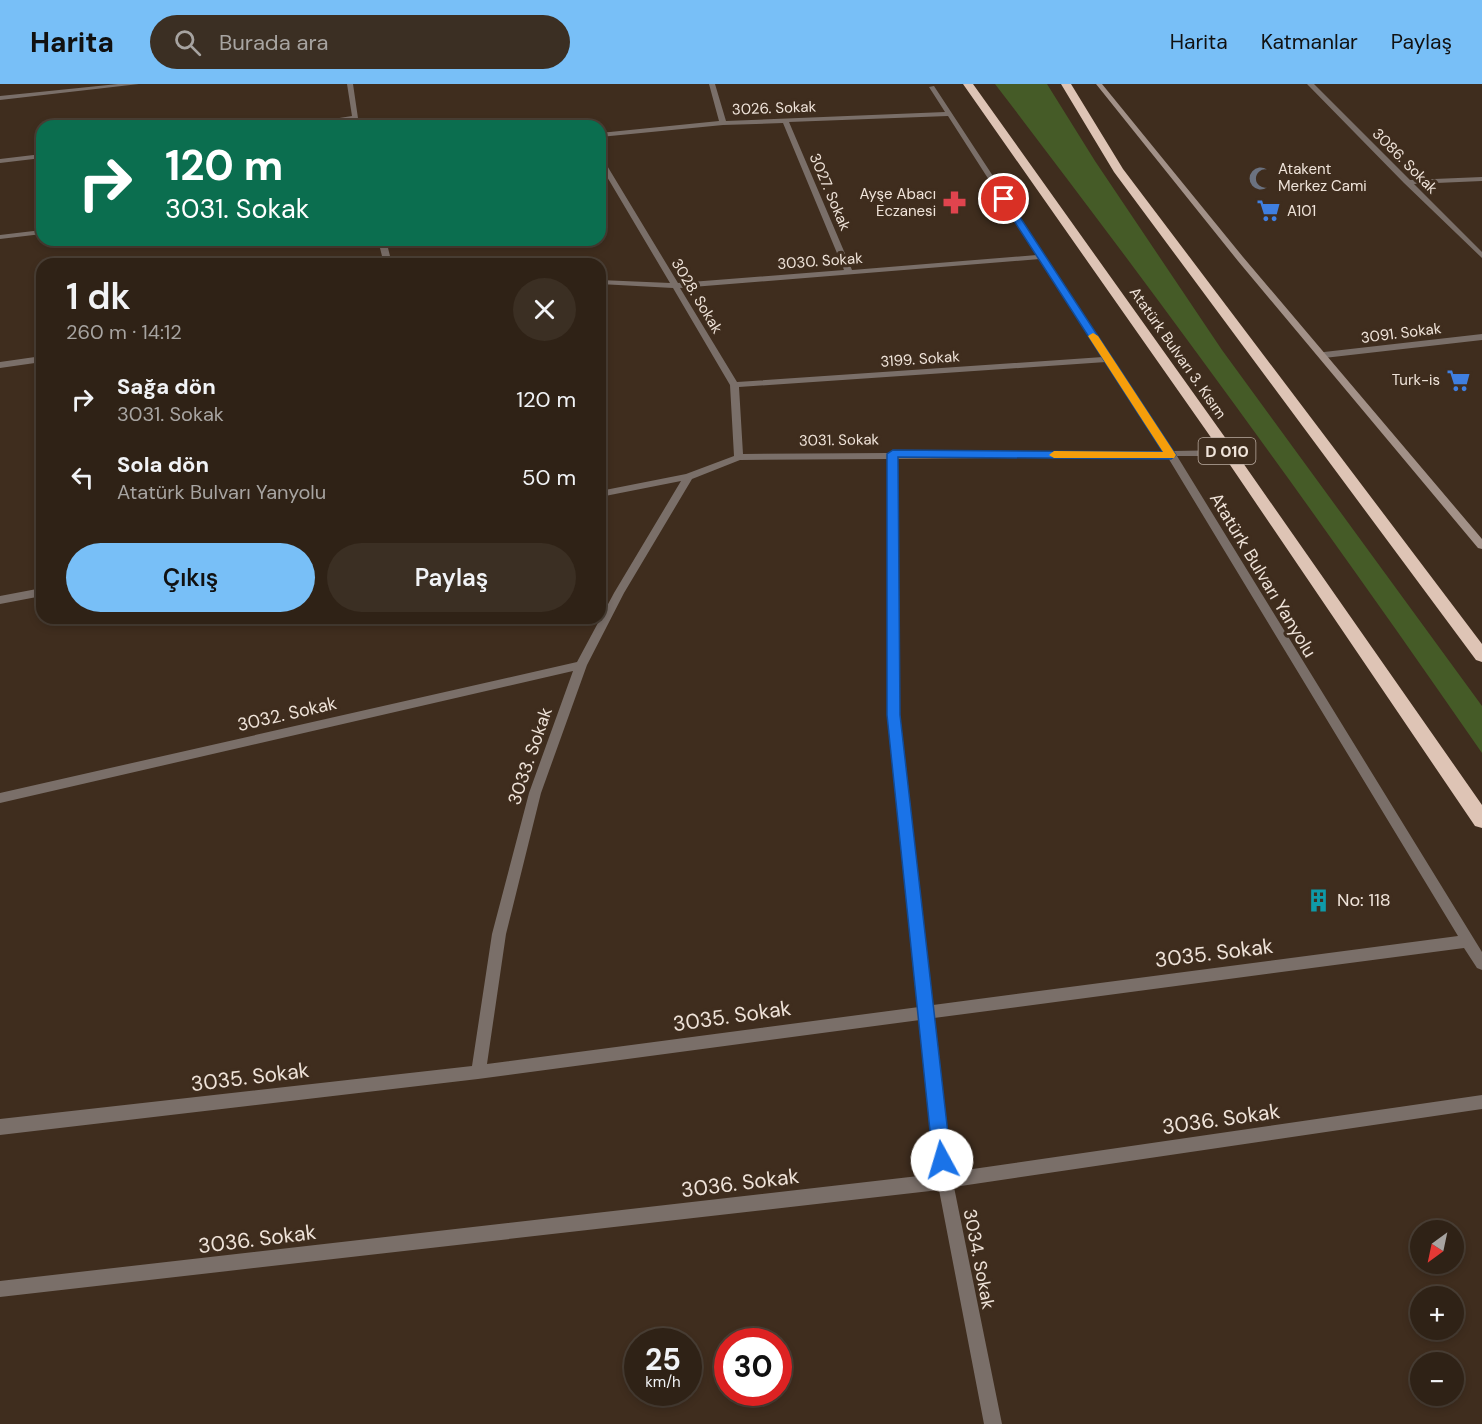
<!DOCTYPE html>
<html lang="tr">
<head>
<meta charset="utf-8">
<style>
  :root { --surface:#2f2216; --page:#3b2f23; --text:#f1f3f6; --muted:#a7a4a1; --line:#4a3f35; --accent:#78bff7 }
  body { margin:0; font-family:"DM Sans",sans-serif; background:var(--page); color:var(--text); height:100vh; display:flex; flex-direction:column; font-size:22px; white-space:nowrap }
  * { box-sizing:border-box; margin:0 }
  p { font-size:20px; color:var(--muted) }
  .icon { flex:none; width:33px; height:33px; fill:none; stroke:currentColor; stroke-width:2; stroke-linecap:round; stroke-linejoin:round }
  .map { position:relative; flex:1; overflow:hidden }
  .sheet { position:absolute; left:36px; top:174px; width:570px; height:366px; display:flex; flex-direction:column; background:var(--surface); border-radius:18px; box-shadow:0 3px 9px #0003,0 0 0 2px var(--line) }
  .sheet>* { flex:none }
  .top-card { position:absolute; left:36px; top:36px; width:570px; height:126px; border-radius:18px; box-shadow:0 3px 9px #0003,0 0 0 2px var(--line); background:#0b6e4f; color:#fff; overflow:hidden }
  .needle { width:39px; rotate:213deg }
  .fabs { position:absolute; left:1410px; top:1136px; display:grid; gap:12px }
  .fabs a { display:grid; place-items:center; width:54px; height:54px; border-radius:50%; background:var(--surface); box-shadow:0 3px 9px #0003,0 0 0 2px var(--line); font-size:30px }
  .speed { position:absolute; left:624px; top:1244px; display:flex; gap:12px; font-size:30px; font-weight:700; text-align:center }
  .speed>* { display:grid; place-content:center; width:78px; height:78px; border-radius:50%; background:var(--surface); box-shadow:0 3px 9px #0003,0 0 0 2px var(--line); line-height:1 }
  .speed small { font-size:15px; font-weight:400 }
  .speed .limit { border:9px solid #d22; background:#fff; color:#111 }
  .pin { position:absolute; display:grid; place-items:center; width:51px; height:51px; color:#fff; margin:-26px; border:3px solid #fff; border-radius:50%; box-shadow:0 2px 6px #0007 }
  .me { position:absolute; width:66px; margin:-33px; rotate:354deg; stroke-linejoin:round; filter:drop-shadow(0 0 4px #0008) }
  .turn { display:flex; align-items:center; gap:21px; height:126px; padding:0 30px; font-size:27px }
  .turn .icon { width:78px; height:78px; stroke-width:2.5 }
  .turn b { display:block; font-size:42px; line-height:51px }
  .round { display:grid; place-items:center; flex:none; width:63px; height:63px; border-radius:32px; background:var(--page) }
  .summary { display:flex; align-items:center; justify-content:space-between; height:102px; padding:0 30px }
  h1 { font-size:36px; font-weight:600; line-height:45px }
  .primary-button { display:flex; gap:12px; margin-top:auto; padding:12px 30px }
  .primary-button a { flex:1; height:69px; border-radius:36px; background:var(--accent); color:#111; font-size:24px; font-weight:600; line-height:69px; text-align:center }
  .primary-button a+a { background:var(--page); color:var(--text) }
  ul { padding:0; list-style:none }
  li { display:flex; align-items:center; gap:18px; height:78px; padding:0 30px }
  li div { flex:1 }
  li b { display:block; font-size:22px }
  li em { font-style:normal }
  header { display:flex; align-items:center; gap:36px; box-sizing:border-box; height:84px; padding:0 30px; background:var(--accent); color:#111 }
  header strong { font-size:28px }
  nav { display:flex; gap:33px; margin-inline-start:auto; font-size:21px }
  .search { width:420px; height:54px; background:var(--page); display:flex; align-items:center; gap:15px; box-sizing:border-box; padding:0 21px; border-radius:33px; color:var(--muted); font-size:22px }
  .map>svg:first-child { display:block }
  .green { fill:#455b27 }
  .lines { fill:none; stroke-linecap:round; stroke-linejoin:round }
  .street { fill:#7a6f69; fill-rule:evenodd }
  .secondary { fill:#a29188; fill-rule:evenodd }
  .highway { fill:#dec4b5; fill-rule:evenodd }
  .route { fill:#1a73e8; stroke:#114b97; stroke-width:1.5 }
  .slow { fill:#f59e0b }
  .labels { text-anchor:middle; stroke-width:6; stroke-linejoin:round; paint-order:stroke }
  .far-street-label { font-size:15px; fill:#efe3d9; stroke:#3f2d1e }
  .far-poi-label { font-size:15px; fill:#efe3d9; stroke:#3f2d1e; text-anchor:start }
  .shield { fill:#3f2d1e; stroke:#baaca1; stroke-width:1.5 }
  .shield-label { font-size:16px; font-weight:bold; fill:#efe3d9 }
  .street-label { font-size:18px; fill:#efe3d9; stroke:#3f2d1e }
  .poi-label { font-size:18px; fill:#efe3d9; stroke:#3f2d1e; text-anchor:start }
  .near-street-label { font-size:21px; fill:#efe3d9; stroke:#3f2d1e }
</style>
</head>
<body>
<header>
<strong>Harita</strong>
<div class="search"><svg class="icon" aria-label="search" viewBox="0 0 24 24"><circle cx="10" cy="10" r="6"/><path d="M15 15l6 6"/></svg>Burada ara</div>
<nav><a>Harita</a><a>Katmanlar</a><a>Paylaş</a></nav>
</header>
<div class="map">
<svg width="1482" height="1340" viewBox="0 0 1482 1340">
  <rect width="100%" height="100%" fill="#3f2d1e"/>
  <!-- green -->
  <path class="green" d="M995,0H1047L1095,77L1222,266L1482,622V669C1325,442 1163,219 995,0Z"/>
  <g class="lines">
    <!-- street -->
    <path class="street" d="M118,0H139L0,16V12Z
      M347,0H353L359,41H355L353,36L308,42H289L352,32Z
      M709,0H715L726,37L945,28L929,3L934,2L1173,367L1229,366L1234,369L1229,372H1177L1482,868V886L1477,884L1464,864L934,934L952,1088L1482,1011V1025L954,1103L1002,1340H984L939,1106L0,1213V1197L936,1090L920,936L478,995L0,1051V1035L472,982L492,850L529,709L573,587L0,719V709L577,578L614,509L681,397L600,413V407L686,390L734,372L730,301L673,204L600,200V196L670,199L600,81V73L603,75L678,199L844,186L783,39L723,41L600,53V49L719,37ZM948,32L1037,171L852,186L789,38ZM1040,175L1103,273L737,298L680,204ZM1106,278L1163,367L897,369L893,367L889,369L743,370L739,303ZM1167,372L1458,852L933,921L900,631L898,375ZM888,375V631L919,923L487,980L506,850L541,709L587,581L624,509L692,395L740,376Z
      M1307,0H1314L1410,96L1482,93V97L1414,100L1482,168V174L1404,99Z
      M42,70V74L0,79V75Z
      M42,146V150L0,155V151Z
      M378,156H386L392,180H384Z
      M1482,250V256L1324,274L1320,271L1324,268Z
      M42,272V278L0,284V278Z
      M42,504V512L0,520V512Z"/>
    <!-- secondary -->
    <path class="secondary" d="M1096,0H1102L1243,173L1482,455V465L1478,464L1238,177Z"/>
    <!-- highway -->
    <path class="highway" d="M963,0H973L1234,366L1482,721V744L1475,742L1224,372Z
      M1061,0H1071L1123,85L1482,560V578L1476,576L1114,88Z"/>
  </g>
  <!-- route -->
  <path class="route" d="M1004,113L1008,115L1176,371L1171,375L898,373L900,631L951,1076L949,1082L942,1084L936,1082L933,1076L887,631V370L893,366L1163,368L1000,115Z"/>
  <!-- slow -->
  <path class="slow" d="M1093,249L1098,252L1176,371L1174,374H1054L1049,371L1054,367L1163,368L1088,252Z"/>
  <!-- icons -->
  <defs>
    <symbol id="mosque-bare" viewBox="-9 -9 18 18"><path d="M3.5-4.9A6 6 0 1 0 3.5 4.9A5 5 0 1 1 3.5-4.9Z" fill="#6b7280" stroke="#3f2d1e" stroke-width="2.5" paint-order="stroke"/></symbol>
    <symbol id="pharmacy-bare" viewBox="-9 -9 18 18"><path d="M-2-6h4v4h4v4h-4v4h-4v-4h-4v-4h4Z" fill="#e0444e" stroke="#3f2d1e" stroke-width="2.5" paint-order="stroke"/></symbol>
    <symbol id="supermarket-bare" viewBox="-9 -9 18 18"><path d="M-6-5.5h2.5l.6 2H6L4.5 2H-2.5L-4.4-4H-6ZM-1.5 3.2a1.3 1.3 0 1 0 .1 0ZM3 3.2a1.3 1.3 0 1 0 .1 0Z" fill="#3f7fe0" stroke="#3f2d1e" stroke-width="2.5" paint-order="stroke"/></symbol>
    <symbol id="building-bare" viewBox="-9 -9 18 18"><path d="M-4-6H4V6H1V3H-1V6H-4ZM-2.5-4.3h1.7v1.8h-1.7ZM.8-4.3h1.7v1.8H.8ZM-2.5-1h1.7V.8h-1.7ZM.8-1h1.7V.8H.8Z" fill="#0f9aa8" stroke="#3f2d1e" stroke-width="2.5" paint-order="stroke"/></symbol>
  </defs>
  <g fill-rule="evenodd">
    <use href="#mosque-bare" x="1244" y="78" width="33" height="33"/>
    <use href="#pharmacy-bare" x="938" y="102" width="33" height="33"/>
    <use href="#supermarket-bare" x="1252" y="110" width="33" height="33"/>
    <use href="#supermarket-bare" x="1442" y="280" width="33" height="33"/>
    <use href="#building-bare" x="1302" y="800" width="33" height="33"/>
  </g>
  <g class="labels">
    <!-- far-street labels -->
    <g class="far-street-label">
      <text transform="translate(774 24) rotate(-2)" y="5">3026. Sokak</text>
      <text transform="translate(1405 77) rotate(45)" y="5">3086. Sokak</text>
      <text transform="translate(830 108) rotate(67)" y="5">3027. Sokak</text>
      <text transform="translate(820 177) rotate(-4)" y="5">3030. Sokak</text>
      <text transform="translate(697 212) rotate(59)" y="5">3028. Sokak</text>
      <text transform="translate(1401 249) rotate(-7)" y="5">3091. Sokak</text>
      <text transform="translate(1178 269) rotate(55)" y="5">Atatürk Bulvarı 3. Kısım</text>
      <text transform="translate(920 275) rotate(-4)" y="5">3199. Sokak</text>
      <text transform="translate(839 356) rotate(-1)" y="5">3031. Sokak</text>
    </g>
    <!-- far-poi labels -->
    <g class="far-poi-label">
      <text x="1278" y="90">Atakent<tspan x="1278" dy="17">Merkez Cami</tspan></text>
      <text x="936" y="115" text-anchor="end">Ayşe Abacı<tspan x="936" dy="17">Eczanesi</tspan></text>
      <text x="1287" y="132">A101</text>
      <text x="1440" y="301" text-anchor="end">Turk-is</text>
    </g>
    <!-- shield labels -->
    <rect class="shield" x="1198.5" y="354" width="57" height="26" rx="4.5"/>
    <g class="shield-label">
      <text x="1227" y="373">D 010</text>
    </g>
    <!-- street labels -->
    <g class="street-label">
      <text transform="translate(1263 491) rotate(59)" y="6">Atatürk Bulvarı Yanyolu</text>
      <text transform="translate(287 630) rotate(-13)" y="6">3032. Sokak</text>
      <text transform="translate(530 672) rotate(-71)" y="6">3033. Sokak</text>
      <text transform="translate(979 1175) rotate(79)" y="6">3034. Sokak</text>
    </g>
    <!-- poi labels -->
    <g class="poi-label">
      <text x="1337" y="822">No: 118</text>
    </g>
    <!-- near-street labels -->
    <g class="near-street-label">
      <text transform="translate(1214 869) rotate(-7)" y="7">3035. Sokak</text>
      <text transform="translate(732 932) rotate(-8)" y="7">3035. Sokak</text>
      <text transform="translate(250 993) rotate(-7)" y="7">3035. Sokak</text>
      <text transform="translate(1221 1035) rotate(-8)" y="7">3036. Sokak</text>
      <text transform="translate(740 1099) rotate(-7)" y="7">3036. Sokak</text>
      <text transform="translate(257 1155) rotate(-7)" y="7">3036. Sokak</text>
    </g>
  </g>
</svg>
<div class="fabs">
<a><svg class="needle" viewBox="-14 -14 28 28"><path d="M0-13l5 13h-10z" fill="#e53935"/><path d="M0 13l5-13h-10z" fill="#a7a4a1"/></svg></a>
<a>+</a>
<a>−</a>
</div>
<div class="speed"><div>25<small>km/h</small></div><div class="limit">30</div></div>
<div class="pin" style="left:1004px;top:115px;background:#d93025"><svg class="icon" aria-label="arrive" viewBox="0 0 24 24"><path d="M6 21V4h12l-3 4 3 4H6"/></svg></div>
<svg class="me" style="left:942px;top:1076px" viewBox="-20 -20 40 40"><circle r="19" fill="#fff"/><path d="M0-13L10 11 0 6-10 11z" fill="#1a73e8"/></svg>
<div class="top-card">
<div class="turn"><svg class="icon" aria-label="right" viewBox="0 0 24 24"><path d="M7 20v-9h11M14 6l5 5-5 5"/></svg><div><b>120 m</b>3031. Sokak</div></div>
</div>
<section class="sheet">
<div class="summary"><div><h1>1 dk</h1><p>260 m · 14:12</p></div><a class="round"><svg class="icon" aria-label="close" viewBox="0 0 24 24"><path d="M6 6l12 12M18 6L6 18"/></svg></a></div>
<ul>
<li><svg class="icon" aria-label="right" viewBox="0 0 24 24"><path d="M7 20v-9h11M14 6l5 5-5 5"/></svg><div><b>Sağa dön</b><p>3031. Sokak</p></div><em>120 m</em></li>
<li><svg class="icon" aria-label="left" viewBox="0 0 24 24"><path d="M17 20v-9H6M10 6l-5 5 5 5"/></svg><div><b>Sola dön</b><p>Atatürk Bulvarı Yanyolu</p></div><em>50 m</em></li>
</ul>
<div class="primary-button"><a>Çıkış</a><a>Paylaş</a></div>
</section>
</div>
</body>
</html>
